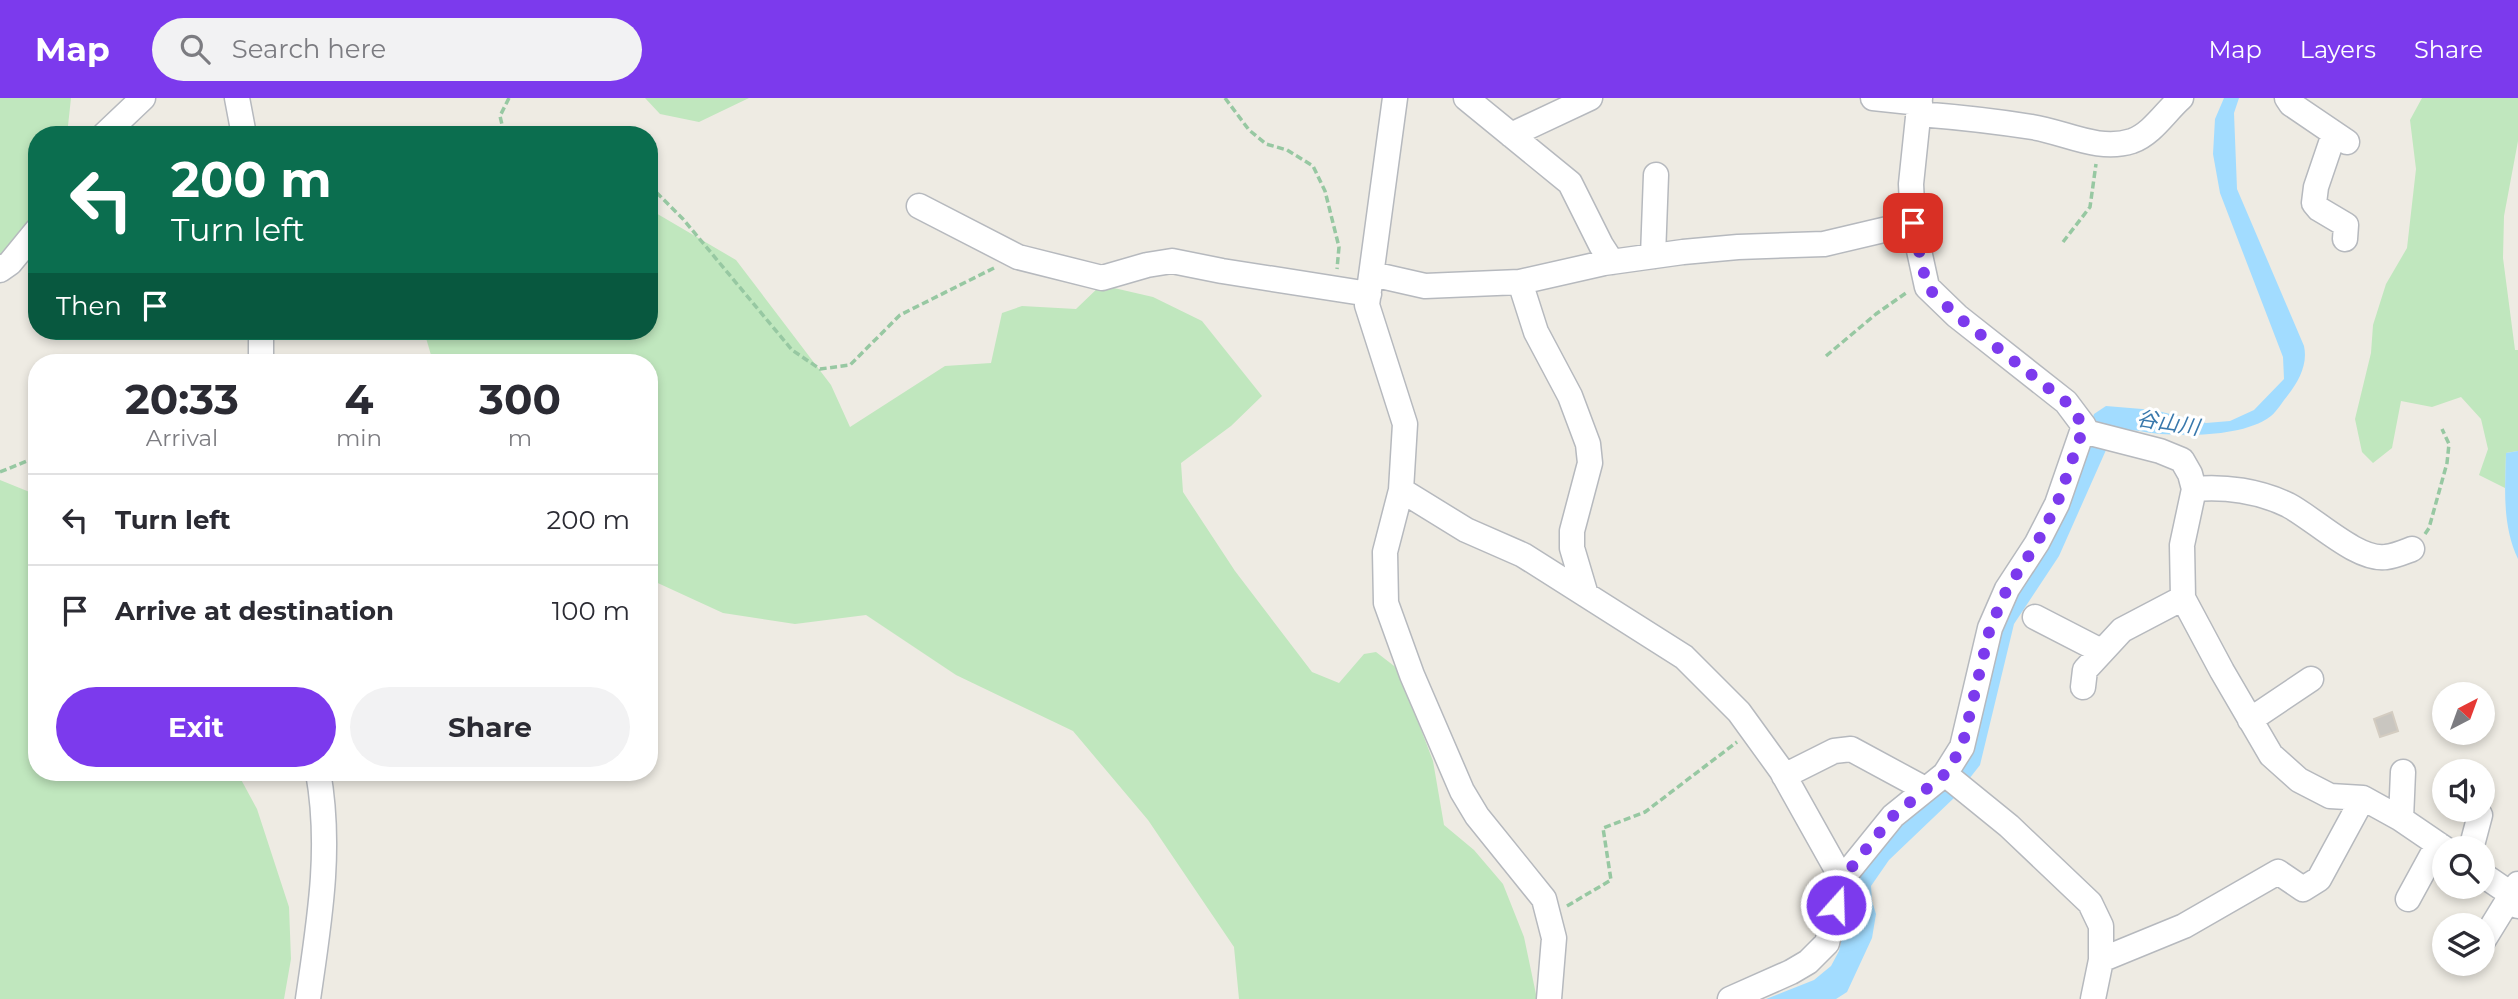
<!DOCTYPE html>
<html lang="en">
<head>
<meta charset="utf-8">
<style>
  :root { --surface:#fff; --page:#f2f2f3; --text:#2b2b33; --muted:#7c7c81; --line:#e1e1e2; --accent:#7c3aed }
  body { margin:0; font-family:Montserrat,"Noto Sans JP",sans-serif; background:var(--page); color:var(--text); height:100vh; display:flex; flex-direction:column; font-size:26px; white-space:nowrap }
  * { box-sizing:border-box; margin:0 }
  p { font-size:23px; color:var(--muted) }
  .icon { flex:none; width:38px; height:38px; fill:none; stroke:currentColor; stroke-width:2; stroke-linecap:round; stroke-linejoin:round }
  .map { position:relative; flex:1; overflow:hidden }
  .drawer { position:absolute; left:28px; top:256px; width:630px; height:427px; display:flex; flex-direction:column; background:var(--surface); border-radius:28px; box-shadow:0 4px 10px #0003 }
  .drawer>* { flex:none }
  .guide { position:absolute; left:28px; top:28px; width:630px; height:214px; border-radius:28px; box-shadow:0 4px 10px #0003; background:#0b6e4f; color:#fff; overflow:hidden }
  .needle { width:46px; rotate:41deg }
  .fabs { position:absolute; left:2432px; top:584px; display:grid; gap:14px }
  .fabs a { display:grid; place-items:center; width:63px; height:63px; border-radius:50%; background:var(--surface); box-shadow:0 4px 10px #0003; font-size:35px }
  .pin { position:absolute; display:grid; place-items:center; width:60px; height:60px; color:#fff; margin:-30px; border-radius:14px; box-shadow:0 4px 10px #0006 }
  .me { position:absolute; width:77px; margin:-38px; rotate:20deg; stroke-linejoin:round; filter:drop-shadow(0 0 5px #0008) }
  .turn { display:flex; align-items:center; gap:24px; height:147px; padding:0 28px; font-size:32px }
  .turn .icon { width:91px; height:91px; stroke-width:2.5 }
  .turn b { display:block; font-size:49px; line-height:60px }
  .then { display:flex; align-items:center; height:66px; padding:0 28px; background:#0003; gap:14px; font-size:26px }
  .eta { display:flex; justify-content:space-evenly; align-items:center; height:119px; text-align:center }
  .eta b { font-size:42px; font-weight:700; line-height:49px }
  .action { display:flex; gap:14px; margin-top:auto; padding:14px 28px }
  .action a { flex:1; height:80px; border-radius:42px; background:var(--accent); color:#fff; font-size:28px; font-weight:700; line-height:80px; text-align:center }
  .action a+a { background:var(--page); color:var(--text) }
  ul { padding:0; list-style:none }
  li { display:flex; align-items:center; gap:21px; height:91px; padding:0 28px; border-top:2px solid var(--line) }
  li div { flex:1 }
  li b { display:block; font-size:26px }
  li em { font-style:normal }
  header { display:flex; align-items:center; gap:42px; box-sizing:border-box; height:98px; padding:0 35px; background:var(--accent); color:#fff }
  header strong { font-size:33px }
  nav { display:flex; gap:38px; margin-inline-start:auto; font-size:24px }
  .search { width:490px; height:63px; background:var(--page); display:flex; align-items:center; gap:18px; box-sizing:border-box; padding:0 24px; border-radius:38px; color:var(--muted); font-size:26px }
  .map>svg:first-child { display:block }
  .green { fill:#c0e7be }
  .water { fill:#a2dcff }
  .building { fill:#c9c6c0; stroke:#d3ccc1; stroke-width:2 }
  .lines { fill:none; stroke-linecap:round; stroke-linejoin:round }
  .minor-casing { stroke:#b6b9be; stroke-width:27 }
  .path { stroke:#97c8a2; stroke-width:3.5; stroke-dasharray:7 3.5; stroke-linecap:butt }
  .minor { stroke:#fff; stroke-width:24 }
  .route { stroke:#7c3aed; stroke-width:12; stroke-dasharray:0 21.6 }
  .labels { text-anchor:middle; stroke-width:6; stroke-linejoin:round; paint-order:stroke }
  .water-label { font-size:21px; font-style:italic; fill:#3978ac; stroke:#fff }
</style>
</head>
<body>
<header>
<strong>Map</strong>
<div class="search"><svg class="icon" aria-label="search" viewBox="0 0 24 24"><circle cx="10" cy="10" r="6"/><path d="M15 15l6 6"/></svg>Search here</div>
<nav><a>Map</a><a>Layers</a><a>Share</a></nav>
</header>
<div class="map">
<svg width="2518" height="901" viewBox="0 0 2518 901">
  <rect width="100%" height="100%" fill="#eeebe3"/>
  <!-- green -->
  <path class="green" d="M0,0H71L67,37H37V128L0,160Z
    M645,0H749L699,24L660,16Z
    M2422,0H2518V43L2504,118L2503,160L2515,252H2518V353L2506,355L2505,390L2479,377L2488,351L2481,321L2461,299L2432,309L2401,303L2392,350L2373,365L2362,354L2355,321L2371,255L2373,227L2386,186L2407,150L2416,71L2410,22Z
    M649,111L736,162L831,287L850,329L945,268L991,265L1002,215L1022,208L1076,211L1101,187L1153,199L1202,223L1262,298L1231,328L1181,365L1183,394L1235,473L1312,574L1339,585L1364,556L1376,554L1398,571L1433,663L1444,727L1474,752L1503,786L1524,839L1537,901H1239L1234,849L1148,722L1073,633L956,577L866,517L795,526L723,515L649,481V264H433L424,233H649Z
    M0,382L37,397V674H237L257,711L289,809L291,861L284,901H0Z"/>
  <!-- water -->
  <path class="water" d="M2224,0H2239L2234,15L2237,91L2304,248C2308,266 2299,283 2288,297C2283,303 2277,313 2271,318C2245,338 2192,338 2161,336C2144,335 2130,329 2114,334L2059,458L2014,526L1980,667L1955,699L1889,762L1871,788L1872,803L1876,816L1872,840L1847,894L1836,901H1766L1814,882L1831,868L1839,853L1853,790L1866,763L1903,722L1938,690L1988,563L2085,343L2094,316L2106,308L2154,312L2206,325L2230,323L2254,312L2284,281L2283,259L2220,95L2213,56L2215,21Z
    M2518,353V461C2502,427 2505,391 2506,355Z"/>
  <!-- building -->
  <path class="building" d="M2392,614L2398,633L2380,639L2374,621Z"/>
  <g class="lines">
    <defs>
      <path id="minor" d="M237,0L244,37
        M1395,0L1367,207L1405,326L1401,392L1385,454L1386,505L1412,577L1462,693L1477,718L1544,801L1554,840L1549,901
        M1466,0L1570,85L1601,147L1612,164
        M1873,0L1920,5
        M2287,0L2291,6L2347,44
        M1919,16C1957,19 1994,23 2032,29C2065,34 2098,54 2132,43C2152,36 2166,13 2181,0
        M2334,36L2316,89L2314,105L2319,111L2346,127L2345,141
        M104,37L143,0
        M1511,37L1590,0
        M919,108L1018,159L1102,180L1147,167L1172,163L1222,173L1369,196
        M1653,158L1656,77
        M0,172L10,165L37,132
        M1372,176L1425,188L1520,184L1604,165L1683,154L1738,149L1824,146L1913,125
        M1520,184L1536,234L1570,298L1588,346L1590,365L1572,433V450L1586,497
        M261,264V233
        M2082,333L2160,353L2182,362L2190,376L2194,391L2182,447L2183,500L2222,573L2271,657L2299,682L2330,698L2363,700L2401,721L2445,751
        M2194,391C2225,388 2259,393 2288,407C2315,421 2357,463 2386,459C2395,458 2404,454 2412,451
        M1401,392L1466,432L1523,457L1684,559L1739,614L1781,672L1842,781
        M2035,519L2101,553
        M2083,589L2085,572L2122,532L2183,500
        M2250,622L2311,581
        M1945,676L2009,728L2090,805L2101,828V862L2093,901
        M1784,678L1834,653L1851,651L1925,691
        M2401,721L2403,674
        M2471,751L2480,717
        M2483,777L2511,796L2518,808
        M2408,801L2438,746
        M2483,843L2518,786
        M2101,862L2184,828L2278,774L2303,791L2319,781L2363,700
        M308,901C319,825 332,751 318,674
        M1730,901L1791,874L1808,864L1827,845L1842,781L1893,718L1945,676L1962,649L1990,530L2007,491L2037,445L2057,406L2084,328L2066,304L1957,218L1927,189L1913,125L1911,86L1920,0"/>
    </defs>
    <!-- minor casing -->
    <use href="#minor" class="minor-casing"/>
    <!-- path -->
    <path class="path" d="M509,0L500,18L503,31L524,37
      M1225,0L1249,32L1266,46L1287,52L1313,68L1325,93L1339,149L1337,171
      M649,87L683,121L792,252L820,271L850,267L900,217L994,170
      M2063,144L2090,109L2096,66
      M1826,258L1876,216L1906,195
      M0,374L37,359
      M2425,436L2429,430L2447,365L2449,346L2442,331
      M1567,808L1611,782L1603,730L1645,714L1737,644"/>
    <!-- minor -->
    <use href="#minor" class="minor"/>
  </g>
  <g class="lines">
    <!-- route -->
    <path class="route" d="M1836,807L1842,781L1893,718L1945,676L1962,649L1990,530L2007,491L2037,445L2057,406L2084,328L2066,304L1957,218L1927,189L1913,125"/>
  </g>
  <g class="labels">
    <!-- water labels -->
    <g class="water-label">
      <text transform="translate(2168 325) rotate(9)" y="7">谷山川</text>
    </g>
  </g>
</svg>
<div class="fabs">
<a><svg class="needle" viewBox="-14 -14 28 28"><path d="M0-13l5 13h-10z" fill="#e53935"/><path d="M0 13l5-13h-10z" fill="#7c7c81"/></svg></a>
<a><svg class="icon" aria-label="sound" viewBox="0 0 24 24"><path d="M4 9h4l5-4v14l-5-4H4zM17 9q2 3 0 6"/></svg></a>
<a><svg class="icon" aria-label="search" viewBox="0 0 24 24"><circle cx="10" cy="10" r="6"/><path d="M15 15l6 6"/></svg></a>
<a><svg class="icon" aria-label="layers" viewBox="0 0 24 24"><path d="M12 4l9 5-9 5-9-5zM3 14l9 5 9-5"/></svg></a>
</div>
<div class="pin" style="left:1913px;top:125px;background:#d93025"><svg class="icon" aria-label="arrive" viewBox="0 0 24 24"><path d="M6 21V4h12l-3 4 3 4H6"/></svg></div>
<svg class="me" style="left:1836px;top:807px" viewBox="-20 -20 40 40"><circle r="17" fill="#7c3aed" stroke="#fff" stroke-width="3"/><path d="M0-11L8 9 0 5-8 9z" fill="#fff"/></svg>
<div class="guide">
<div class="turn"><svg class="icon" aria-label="left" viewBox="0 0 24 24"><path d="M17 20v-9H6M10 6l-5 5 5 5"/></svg><div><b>200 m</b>Turn left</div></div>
<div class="then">Then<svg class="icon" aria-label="arrive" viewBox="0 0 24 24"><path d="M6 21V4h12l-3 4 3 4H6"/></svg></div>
</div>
<section class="drawer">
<div class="eta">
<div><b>20:33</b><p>Arrival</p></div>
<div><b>4</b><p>min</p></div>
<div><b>300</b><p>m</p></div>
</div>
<ul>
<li><svg class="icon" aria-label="left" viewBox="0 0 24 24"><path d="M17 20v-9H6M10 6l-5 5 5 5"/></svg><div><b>Turn left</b></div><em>200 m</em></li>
<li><svg class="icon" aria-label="arrive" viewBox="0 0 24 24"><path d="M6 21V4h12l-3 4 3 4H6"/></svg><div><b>Arrive at destination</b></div><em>100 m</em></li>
</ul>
<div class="action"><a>Exit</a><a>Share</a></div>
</section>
</div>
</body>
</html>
